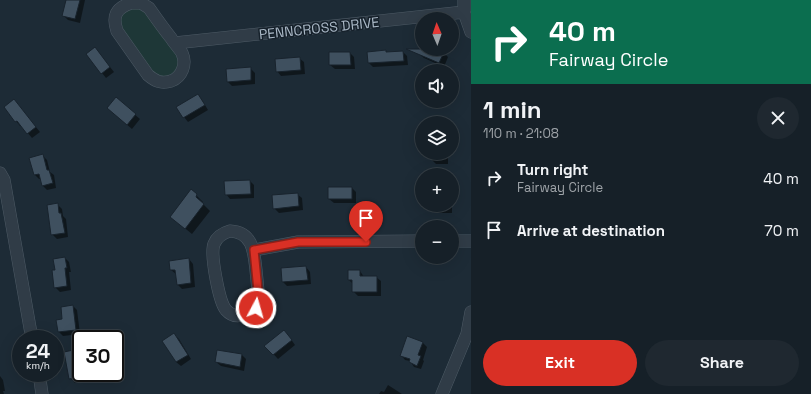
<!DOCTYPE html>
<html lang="en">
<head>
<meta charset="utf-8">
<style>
  :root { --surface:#162028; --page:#1f2830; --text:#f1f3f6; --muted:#9ea3a8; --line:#353e45; --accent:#d93025 }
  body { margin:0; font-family:"Space Grotesk",sans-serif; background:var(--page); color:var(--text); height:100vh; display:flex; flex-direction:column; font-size:15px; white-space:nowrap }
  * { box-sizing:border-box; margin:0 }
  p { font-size:13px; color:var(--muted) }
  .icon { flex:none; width:22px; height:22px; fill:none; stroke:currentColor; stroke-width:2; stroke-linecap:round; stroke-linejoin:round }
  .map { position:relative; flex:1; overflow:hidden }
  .panel { display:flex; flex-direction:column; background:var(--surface); width:340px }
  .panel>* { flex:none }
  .banner { background:#0b6e4f; color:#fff; overflow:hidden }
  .needle { width:26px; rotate:358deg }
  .buttons { position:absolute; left:415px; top:12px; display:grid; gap:8px }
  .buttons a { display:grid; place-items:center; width:44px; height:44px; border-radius:50%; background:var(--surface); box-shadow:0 4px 16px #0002,0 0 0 1px var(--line); font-size:20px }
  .speed { position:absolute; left:12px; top:330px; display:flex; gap:8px; font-size:20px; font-weight:700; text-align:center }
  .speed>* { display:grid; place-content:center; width:52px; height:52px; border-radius:50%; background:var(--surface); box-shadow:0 4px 16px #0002,0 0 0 1px var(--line); line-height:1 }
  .speed small { font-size:10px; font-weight:400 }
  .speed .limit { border:2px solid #111; border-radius:6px; background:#fff; color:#111 }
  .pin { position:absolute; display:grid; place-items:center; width:34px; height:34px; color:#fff; margin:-41px -17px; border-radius:50% 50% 50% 0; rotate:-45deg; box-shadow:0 0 4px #0007 }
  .pin .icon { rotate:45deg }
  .me { position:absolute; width:44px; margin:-22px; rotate:6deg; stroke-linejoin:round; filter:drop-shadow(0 0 3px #0008) }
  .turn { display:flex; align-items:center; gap:14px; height:84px; padding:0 12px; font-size:18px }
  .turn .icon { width:52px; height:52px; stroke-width:2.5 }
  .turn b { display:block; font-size:28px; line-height:34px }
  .round { display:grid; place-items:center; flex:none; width:42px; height:42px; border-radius:21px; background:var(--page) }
  .head { display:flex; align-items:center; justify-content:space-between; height:68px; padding:0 12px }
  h1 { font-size:24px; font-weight:800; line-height:30px }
  .primary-button { display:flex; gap:8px; margin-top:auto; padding:8px 12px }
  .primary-button a { flex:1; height:46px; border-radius:24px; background:var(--accent); color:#fff; font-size:16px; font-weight:800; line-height:46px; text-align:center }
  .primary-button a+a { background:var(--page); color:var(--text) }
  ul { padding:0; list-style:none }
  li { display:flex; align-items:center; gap:12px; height:52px; padding:0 12px }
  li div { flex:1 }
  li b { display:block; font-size:15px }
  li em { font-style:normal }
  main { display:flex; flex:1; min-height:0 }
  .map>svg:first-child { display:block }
  .green { fill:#1e3737 }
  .shadow { fill:#0007 }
  .building { fill:#3f505f; stroke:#18232d }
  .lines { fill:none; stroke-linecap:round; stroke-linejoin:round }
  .minor-casing { stroke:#4d5a65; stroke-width:13 }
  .minor { stroke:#303c47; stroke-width:12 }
  .route-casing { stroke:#8d1f18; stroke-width:10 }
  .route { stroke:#d93025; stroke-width:7 }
  .labels { text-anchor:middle; stroke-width:3; stroke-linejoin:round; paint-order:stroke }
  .street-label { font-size:14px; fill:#a9b7c5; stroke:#16212b }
</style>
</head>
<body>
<main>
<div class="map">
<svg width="471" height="394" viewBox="0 0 471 394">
  <rect width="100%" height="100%" fill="#1d2b36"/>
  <!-- green -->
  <path class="green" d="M136,7L144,10L177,56L179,60L178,69L171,76L161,77L153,72L123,31L120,18L124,11Z"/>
  <!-- shadow -->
  <path class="shadow" d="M67,0H85L80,23L68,20L63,15Z
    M95,48L114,72L106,78L87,54Z
    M422,48V49H435L443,52L448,57L444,67L424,58L419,54Z
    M403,52L407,56L408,65L373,67L368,62Z
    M330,53H350L354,57L355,69H335L330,65Z
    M299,58L304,62L305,74L281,76L277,71Z
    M250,68L255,73V84L232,86L228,82Z
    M198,95L202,100L208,110L188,122L184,117Z
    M116,99L140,119L132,129L112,112Z
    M18,105L40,132L32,138L21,125L20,126L16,121Z
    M432,153H448V164H436L432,160Z
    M42,155L47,160L50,172L54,175L56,188L47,190L43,186L41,179H39L35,175Z
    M250,181L254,185V198L230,199L226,194Z
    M352,188L356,192V203H334L329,199Z
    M191,190L203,202L202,203L210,211L192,234L171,217Z
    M297,194L302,198L303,210L279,213L274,208Z
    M57,204L62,209L63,216L66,219L68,237L57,239L52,234Z
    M435,205H452V213H439L435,208Z
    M65,258L69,262L71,272H69L71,290L60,292L55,287L56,271Z
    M189,259L193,264L195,287L182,289L178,285L176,274L171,270Z
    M306,267L310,272L311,284L287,286L283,282Z
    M349,271H360L364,277H376L381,281V296H358L353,291V284L349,280Z
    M73,306L77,310L80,334L63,336L59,332L63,320Z
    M174,335L179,339L191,359L181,366L176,362Z
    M288,335L295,345L278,359L266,346Z
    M408,337L423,343L427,347L423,360L424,361L421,369L414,367L410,361L405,360L401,355Z
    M77,351L81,354V373H85L86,381L75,383L70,378Z
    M218,351L242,355L246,359L244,371L221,366L216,362Z
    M0,376L3,380L5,391H3L4,394H0Z
    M388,385L402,394H379L381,391L384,392Z"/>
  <!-- building -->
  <path class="building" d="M66,0H80L75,19L62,16Z
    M95,47L110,67L101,74L86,54Z
    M406,49H438L444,52L439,63Z
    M386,50V52L403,51L404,61L368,63L367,52Z
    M329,52H350L351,65H329Z
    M300,57L301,70L276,72L275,59Z
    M251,67V80L227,82L226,69Z
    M198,94L205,105L183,118L176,107Z
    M116,97L136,114L127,125L107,108Z
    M14,99L36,127L27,134L17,121L15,122L4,107Z
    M43,154L47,170H49L53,183L42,186L39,174L34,175L29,158Z
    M250,180L251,194L225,195L224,181Z
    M328,187H352V199H328Z
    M191,189L197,194L196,197L204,204L185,229L170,217Z
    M298,193L299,206L273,209L272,195Z
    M58,203L59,213H61L65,233L51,235L47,205Z
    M65,257L67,268H65L67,286L54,288L52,270H55L53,259Z
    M189,258L191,283L177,285L175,270H170L169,261Z
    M306,266L308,280L282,282L281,268Z
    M348,270H360V276H377V292H352V280H348Z
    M73,305L76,330L58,332L56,320L62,319L61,307Z
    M284,330L292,340L273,355L264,346Z
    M174,333L188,355L176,362L162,341Z
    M407,336L423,342L418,355L421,356L417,366L409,362L410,359L400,356Z
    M78,349L82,377L69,379L64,352Z
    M217,350L242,354L240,367L215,362Z"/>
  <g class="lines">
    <defs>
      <path id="minor" d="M464,0V12L471,32
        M131,3H141L149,8C156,18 163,28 171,38C174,43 179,48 182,53C187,64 182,77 171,81C161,84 155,81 148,75L117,31C112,16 116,8 131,3Z
        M175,43L464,12
        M0,173L4,180L32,339
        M230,231C253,232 254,252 256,270C257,281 258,291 259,301C253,313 237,322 226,310C219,302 210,254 214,244C217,236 223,233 230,231Z
        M452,241H471
        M254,250L298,242L422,241
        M39,373L42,394
        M442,394L467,334L471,312"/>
    </defs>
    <!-- minor casing -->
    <use href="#minor" class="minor-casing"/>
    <!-- minor -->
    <use href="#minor" class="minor"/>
  </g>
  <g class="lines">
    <defs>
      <path id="route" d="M256,308L259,301L254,250L298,242H366"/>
    </defs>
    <!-- route casing -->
    <use href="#route" class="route-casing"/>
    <!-- route -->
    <use href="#route" class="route"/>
  </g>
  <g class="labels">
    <!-- street labels -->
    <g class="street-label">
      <text transform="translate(319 28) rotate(-6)" y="5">PENNCROSS DRIVE</text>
    </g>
  </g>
</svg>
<div class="buttons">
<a><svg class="needle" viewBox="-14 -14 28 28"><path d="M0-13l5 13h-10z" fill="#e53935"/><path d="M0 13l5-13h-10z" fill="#9ea3a8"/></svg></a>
<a><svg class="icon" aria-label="sound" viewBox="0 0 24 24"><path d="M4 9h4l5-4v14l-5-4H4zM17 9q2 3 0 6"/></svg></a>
<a><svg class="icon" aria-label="layers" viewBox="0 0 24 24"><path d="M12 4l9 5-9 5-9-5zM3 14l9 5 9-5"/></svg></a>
<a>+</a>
<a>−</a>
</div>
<div class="speed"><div>24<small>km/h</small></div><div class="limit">30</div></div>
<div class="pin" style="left:366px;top:242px;background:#d93025"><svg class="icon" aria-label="arrive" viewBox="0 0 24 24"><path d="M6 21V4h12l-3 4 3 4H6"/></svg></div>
<svg class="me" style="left:256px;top:308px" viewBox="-20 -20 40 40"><circle r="17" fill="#d93025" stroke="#fff" stroke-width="3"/><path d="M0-11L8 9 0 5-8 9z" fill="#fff"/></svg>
</div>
<section class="panel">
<div class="banner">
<div class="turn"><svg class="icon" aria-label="right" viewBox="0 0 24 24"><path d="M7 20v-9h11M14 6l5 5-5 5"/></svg><div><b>40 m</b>Fairway Circle</div></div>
</div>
<div class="head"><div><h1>1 min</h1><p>110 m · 21:08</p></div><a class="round"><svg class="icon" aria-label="close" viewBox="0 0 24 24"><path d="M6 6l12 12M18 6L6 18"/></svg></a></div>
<ul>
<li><svg class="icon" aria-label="right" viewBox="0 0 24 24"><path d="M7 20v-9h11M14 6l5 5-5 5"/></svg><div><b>Turn right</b><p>Fairway Circle</p></div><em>40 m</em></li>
<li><svg class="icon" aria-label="arrive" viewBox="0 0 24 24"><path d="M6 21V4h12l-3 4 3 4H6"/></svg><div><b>Arrive at destination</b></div><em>70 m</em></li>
</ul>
<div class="primary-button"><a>Exit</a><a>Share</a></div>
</section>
</main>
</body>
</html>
